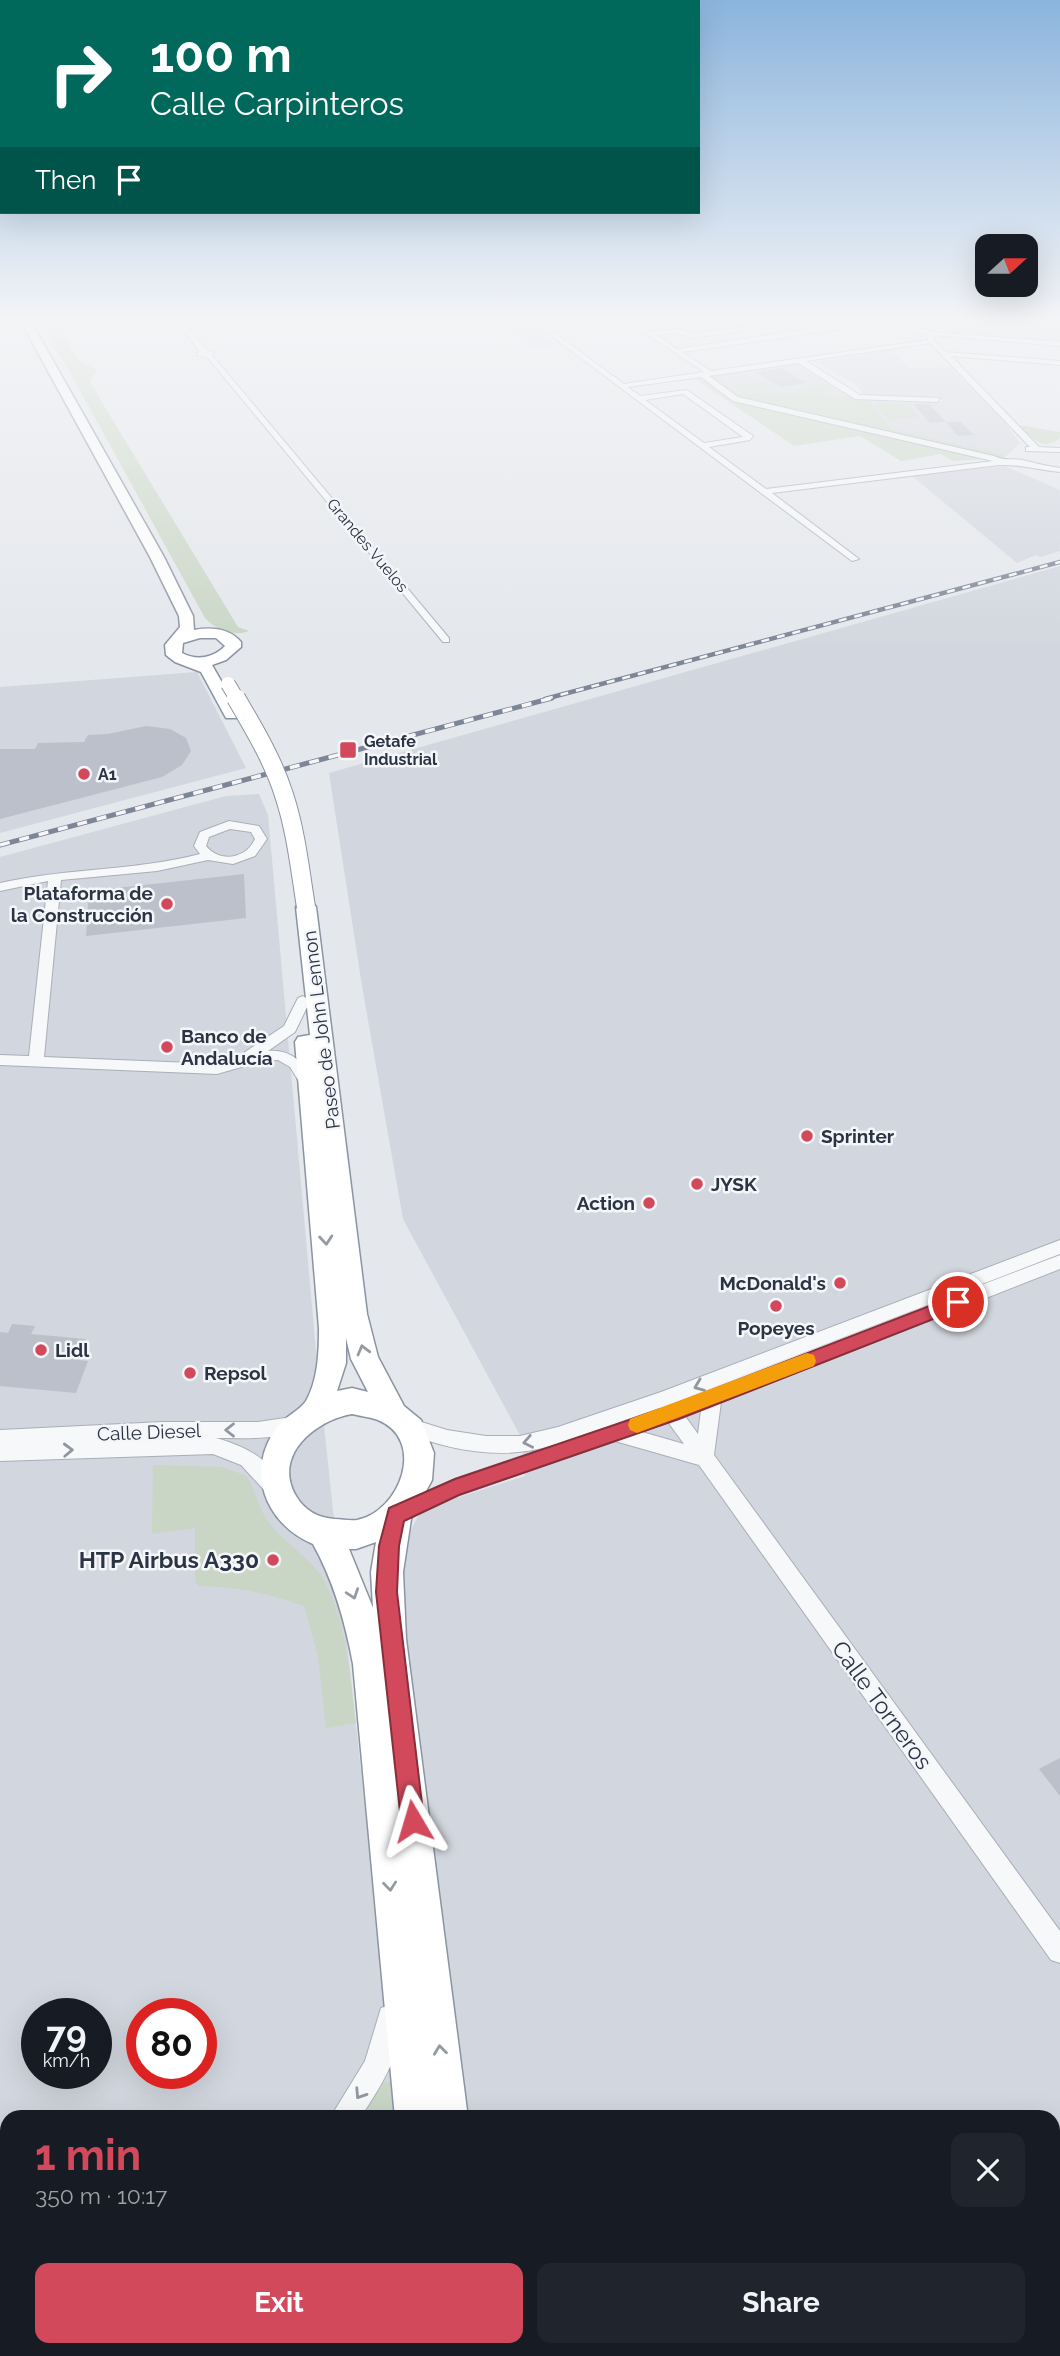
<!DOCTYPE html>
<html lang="en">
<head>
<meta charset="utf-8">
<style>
  :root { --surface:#171b24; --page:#20242c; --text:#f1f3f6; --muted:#9ea1a6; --accent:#d1495b }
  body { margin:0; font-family:Raleway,sans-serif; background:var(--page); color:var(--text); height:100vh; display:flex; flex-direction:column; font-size:26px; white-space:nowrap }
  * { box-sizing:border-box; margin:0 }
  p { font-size:23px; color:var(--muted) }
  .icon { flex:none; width:38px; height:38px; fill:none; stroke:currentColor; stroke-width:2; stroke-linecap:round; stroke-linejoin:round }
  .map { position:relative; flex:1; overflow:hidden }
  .details { position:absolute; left:0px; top:2110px; width:1060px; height:247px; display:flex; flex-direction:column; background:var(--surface); border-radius:21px 21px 0 0; box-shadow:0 7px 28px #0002 }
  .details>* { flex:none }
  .hud { position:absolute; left:0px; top:0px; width:700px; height:214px; box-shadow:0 7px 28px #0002; background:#00695c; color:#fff; overflow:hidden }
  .needle { width:46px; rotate:69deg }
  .tools { position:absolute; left:975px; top:234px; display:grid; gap:14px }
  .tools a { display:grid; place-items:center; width:63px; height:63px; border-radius:14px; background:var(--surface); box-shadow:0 7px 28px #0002; font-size:35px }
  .speed { position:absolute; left:21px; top:1998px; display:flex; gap:14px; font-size:35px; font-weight:700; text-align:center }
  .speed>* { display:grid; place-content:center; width:91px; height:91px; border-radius:50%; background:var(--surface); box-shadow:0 7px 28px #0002; line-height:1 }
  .speed small { font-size:18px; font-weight:400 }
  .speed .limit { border:10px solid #d22; background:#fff; color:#111 }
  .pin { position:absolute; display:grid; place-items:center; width:60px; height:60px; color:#fff; margin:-30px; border:4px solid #fff; border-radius:50%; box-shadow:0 2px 7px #0007 }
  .me { position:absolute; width:77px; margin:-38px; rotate:353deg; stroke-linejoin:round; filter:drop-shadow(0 0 5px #0008) }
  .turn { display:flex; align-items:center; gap:24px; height:147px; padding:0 35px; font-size:32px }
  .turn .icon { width:91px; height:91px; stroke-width:2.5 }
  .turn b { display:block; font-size:49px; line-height:60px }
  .then { display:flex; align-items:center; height:66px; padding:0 35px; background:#0003; gap:14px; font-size:26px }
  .round { display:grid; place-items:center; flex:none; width:74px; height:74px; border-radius:14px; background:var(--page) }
  .overview { display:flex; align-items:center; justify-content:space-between; height:119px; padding:0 35px }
  h1 { font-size:42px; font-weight:700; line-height:52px; color:var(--accent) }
  .action { display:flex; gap:14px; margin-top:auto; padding:14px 35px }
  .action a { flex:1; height:80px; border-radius:14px; background:var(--accent); color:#fff; font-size:28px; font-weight:700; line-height:80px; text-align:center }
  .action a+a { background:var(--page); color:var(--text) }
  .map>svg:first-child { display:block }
  .built { fill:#d2d6de; fill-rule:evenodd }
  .green { fill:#c9d6c5 }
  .building { fill:#bbc0ca }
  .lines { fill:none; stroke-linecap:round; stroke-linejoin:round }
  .minor-casing { stroke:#a9aeb7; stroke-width:2 }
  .highway-casing { stroke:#8b94a3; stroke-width:3 }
  .minor { fill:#f7f8fa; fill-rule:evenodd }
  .highway { fill:#fff; fill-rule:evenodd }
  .rail-far1-casing { stroke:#7d8696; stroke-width:4.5 }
  .rail-casing { stroke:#7d8696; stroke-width:5 }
  .rail-far1 { stroke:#f4f6f9; stroke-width:2.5; stroke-dasharray:8; stroke-linecap:butt }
  .rail { stroke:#f4f6f9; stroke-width:3.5; stroke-dasharray:10; stroke-linecap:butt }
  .highway-bridge-far1-casing { stroke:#8b94a3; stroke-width:16; stroke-linecap:butt }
  .highway-bridge-casing { stroke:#8b94a3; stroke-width:20; stroke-linecap:butt }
  .highway-bridge-far1 { stroke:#fff; stroke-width:14 }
  .highway-bridge { stroke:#fff; stroke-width:18 }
  .oneway { stroke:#959aa2 }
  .oneway2 { stroke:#9196a0 }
  .route { fill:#d1495b; stroke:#882f3b; stroke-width:2 }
  .slow { fill:#f59e0b }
  .poi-dot { fill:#d1495b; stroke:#f4f6f9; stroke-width:2.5 }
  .labels { text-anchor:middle; stroke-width:5; stroke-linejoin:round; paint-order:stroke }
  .far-street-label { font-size:16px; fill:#2b3445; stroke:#f4f6f9 }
  .far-poi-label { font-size:16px; font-weight:bold; fill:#2b3445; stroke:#f4f6f9; text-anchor:start }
  .poi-label { font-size:19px; font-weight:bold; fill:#2b3445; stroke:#f4f6f9; text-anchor:start }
  .street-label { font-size:19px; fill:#2b3445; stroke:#f4f6f9 }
  .near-poi-label { font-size:23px; font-weight:bold; fill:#2b3445; stroke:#f4f6f9; text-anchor:end }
  .near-street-label { font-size:23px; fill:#2b3445; stroke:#f4f6f9 }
</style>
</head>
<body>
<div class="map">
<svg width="1060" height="2356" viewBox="0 0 1060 2356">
  <rect width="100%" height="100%" fill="#e4e7ec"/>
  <!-- built -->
  <path class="built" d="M497,320H523L557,345L534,348Z
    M954,320H1060V341L952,333Z
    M891,350L910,368L950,367L1005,423L1020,443L1007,455L891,429L868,400L943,401L934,396L930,398L866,397L855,384L816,362Z
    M796,364L850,396L738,394L718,375Z
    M1005,466L1060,490V551L1040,557L1036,555L1017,563L912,476Z
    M1060,566V2356H495L494,2350H1054V2118L465,2117L400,1599L404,1543L422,1509L525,1476L521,1437L403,1219L362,986L329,773Z
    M197,672L246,768L0,833V687Z
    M259,794L268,815L316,1351L398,2117L7,2118V2350H423V2356H0V857L226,796ZM37,2014H96V2074H37ZM142,2014H201V2074H142Z"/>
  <!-- green -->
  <path class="green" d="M37,320H54L78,360L97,370L90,381L103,404L238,627L249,631C232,637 217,630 205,618L66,365Z
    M718,375L739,394L743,393L733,386L768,381L778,388L746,393L803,395L794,389L826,384L836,390L808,395L850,396L856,400H868L891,429L1007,455L1004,458L953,461L941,454L901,461L860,436L794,446L695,379Z
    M909,404L919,418L889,419L874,405Z
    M1019,425L1060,432V438C1043,452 1031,438 1019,425Z
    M153,1465L222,1467L247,1476C256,1492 259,1510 270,1524C286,1546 312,1557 325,1582C347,1624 350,1677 356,1723L326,1728L318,1656L304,1606C269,1594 236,1586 199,1586L195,1582V1528L152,1534Z
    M392,2081L400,2117L362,2118L383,2083Z
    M272,2350H411V2356H273Z"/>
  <!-- building -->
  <path class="building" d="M781,368L807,383L781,387L756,372Z
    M913,404H929L946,422H961L974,435L958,436L946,422L930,423Z
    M146,726L170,729L186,738L191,751L182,765L162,777L0,819V749H35L38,743L84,742L88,735L108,734Z
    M244,874L246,918L86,936L89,891Z
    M12,1324L35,1326L31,1334L86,1339L78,1360L88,1361L76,1393L0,1386V1332L8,1333Z
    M1060,1758V1796L1039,1769Z"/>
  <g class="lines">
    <defs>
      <path id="minor" d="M176,320H183L207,351L213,352L212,355L449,638V642H443L208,358L197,355V353L200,352Z
        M530,320H538L548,328L603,320H623L552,331L624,384L704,372L626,320H634L652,332L678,329L694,334L792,320H812L694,338L678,333L657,335L677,349L866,320H878L942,333L1060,342V346L934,335L935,341L946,352L1060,361V365L951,356L1039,447L1060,448V452L1026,451V447H1030L930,343L806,361L860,395L940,398L937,402L855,399L798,363L709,376L738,397L994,456C1005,462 1014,457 1026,461C1038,464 1048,466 1060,468V472C1039,470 1020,464 999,465L772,493L859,559L852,561ZM876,324L928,334V340L711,371L682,352ZM701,377L733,401L993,461L766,489L709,447L750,440L753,436L687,390L640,396L628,387ZM683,394L743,437L704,443L645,400Z
        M703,320H722L671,329L668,327Z
        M229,821L259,826L267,839L255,856L233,864L208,860L157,871L61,880L44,1057L217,1064L243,1056L245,1052L284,1026L298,998L303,996L310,1001L295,1032L268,1051C294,1049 303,1064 315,1084L313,1088H303L290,1067L278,1060L262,1061L217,1074L0,1065V1055L29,1056L48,881L0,891V883C66,868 135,871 200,854L194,846L200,832ZM230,829L251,832L255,839C246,859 220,863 206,846L209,837Z
        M1060,1240V1254L675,1402L1060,1255V1269L721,1402L714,1455L1060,1931V1963L1051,1960L699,1465L615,1441L459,1495L401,1521L394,1518L391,1512L394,1506L455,1479L606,1427C578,1436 548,1450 518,1452C479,1456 439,1446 402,1432L400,1426L402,1420L409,1418L447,1430L486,1436H520L558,1427L661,1392ZM659,1408L660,1409L614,1424ZM701,1410L698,1434L685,1416ZM668,1422L684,1444L642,1432Z
        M298,1416L305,1418L307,1424L305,1430C277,1440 245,1438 216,1438C244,1446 270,1458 283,1486L280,1492L273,1495L266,1492L241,1465L213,1454L0,1461V1430L163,1422H258Z
        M390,2005L399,2008C412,2039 377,2093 360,2118H330L365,2061L381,2008Z
        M7,2253V2281L0,2282V2254Z
        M241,2350H269V2356H241Z"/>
      <path id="highway" d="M20,320H30L164,557L193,616L194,630C211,627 229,628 241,642V647L226,660L212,665L240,714L238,718H226L201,672L175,662L166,655L165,645L180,627L179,616L150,557ZM200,638H216L225,646C213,658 197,661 182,653L183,643Z
        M306,901L313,903L316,907L367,1314L378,1357L404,1406L421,1420L434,1453L432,1480L411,1519L403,1572L406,1639L468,2118H395L353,1664C345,1621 334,1582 313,1544C265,1524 244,1470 278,1426C285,1417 300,1410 306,1401C318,1380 319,1352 319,1328L295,1042L298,1037L310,1035L296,907L299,903ZM346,1338L351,1359L368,1392L352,1388L337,1391L346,1363ZM352,1414C360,1416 370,1417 378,1420C427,1440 400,1512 357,1520C350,1521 342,1519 335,1519C318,1518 305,1511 296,1496C272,1455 316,1420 352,1414ZM376,1542L371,1572L373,1608L349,1549H356Z
        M418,2350H497L498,2356H418Z"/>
    </defs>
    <!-- minor casing -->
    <use href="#minor" class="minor-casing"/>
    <!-- highway casing -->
    <use href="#highway" class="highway-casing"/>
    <!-- minor -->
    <use href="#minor" class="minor"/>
    <!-- highway -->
    <use href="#highway" class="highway"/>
    <defs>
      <path id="rail-far1" d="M545,699L1060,562"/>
      <path id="rail" d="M0,845L552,698"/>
    </defs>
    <!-- rail-far1 casing -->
    <use href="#rail-far1" class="rail-far1-casing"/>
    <!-- rail casing -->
    <use href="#rail" class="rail-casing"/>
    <!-- rail-far1 -->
    <use href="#rail-far1" class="rail-far1"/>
    <!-- rail -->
    <use href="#rail" class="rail"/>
    <defs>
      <path id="highway-bridge-far1" d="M228,684L237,699"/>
      <path id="highway-bridge" d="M236,698C254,729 273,760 284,795C296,831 300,870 306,907"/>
    </defs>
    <!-- highway-bridge-far1 casing -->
    <use href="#highway-bridge-far1" class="highway-bridge-far1-casing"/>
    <!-- highway-bridge casing -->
    <use href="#highway-bridge" class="highway-bridge-casing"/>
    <!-- highway-bridge-far1 -->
    <use href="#highway-bridge-far1" class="highway-bridge-far1"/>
    <!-- highway-bridge -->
    <use href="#highway-bridge" class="highway-bridge"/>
  </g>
  <!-- one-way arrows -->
  <defs><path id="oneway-chevron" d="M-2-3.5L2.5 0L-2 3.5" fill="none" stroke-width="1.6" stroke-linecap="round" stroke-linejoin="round" transform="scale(1.75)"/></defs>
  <g class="oneway">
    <use href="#oneway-chevron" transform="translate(326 1240) rotate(85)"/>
    <use href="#oneway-chevron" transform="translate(363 1350) rotate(-105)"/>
    <use href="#oneway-chevron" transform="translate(353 1594) rotate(71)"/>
    <use href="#oneway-chevron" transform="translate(390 1886) rotate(84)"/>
    <use href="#oneway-chevron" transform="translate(440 2050) rotate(-97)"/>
  </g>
  <g class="oneway2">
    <use href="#oneway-chevron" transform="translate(699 1386) rotate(159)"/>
    <use href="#oneway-chevron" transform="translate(230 1430) rotate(-180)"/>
    <use href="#oneway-chevron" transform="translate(528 1442) rotate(169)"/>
    <use href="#oneway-chevron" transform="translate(68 1450) rotate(-2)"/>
    <use href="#oneway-chevron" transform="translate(360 2094) rotate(123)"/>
  </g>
  <!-- sky -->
  <linearGradient id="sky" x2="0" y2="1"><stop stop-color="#8bb4dd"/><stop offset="0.49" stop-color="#f3f4f6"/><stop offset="1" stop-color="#f3f4f6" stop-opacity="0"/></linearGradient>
  <rect width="1060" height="650" fill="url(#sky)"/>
  <!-- route -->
  <path class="route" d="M958,1295L964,1297L967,1302L964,1307L679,1419L459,1495L404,1521L399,1546L397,1592L424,1821L421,1829L413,1833L404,1829L401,1821L376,1592L379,1546L389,1508L455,1479L670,1406Z"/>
  <!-- slow -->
  <path class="slow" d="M807,1353L814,1355L816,1361L814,1366L637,1433L630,1430L628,1425L630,1419Z"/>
  <!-- markers -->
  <g class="poi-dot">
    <rect x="339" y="741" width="18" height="18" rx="3.5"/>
    <circle cx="84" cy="774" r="7"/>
    <circle cx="167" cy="904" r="7"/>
    <circle cx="167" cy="1047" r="7"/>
    <circle cx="807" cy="1136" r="7"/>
    <circle cx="697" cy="1184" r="7"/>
    <circle cx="649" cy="1203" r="7"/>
    <circle cx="840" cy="1283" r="7"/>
    <circle cx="776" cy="1306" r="7"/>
    <circle cx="41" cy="1350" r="7"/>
    <circle cx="190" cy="1373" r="7"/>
    <circle cx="273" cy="1560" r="7"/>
  </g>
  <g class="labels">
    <!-- far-street labels -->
    <g class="far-street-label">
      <text transform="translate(368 545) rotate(50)" y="6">Grandes Vuelos</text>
    </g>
    <!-- far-poi labels -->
    <g class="far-poi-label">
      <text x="364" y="747">Getafe<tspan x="364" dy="18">Industrial</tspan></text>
      <text x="98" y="780">A1</text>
    </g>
    <!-- poi labels -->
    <g class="poi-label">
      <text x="153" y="900" text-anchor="end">Plataforma de<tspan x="153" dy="22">la Construcción</tspan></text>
      <text x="181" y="1043">Banco de<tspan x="181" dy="22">Andalucía</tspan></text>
      <text x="821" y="1143">Sprinter</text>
      <text x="711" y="1191">JYSK</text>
      <text x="635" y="1210" text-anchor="end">Action</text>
      <text x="826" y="1290" text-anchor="end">McDonald's</text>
      <text x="776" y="1335" text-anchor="middle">Popeyes</text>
      <text x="55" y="1357">Lidl</text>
      <text x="204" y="1380">Repsol</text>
    </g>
    <!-- street labels -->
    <g class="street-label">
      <text transform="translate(321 1030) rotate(-97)" y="7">Paseo de John Lennon</text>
      <text transform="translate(149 1432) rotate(-2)" y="7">Calle Diesel</text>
    </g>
    <!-- near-poi labels -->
    <g class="near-poi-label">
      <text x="259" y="1568">HTP Airbus A330</text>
    </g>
    <!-- near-street labels -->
    <g class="near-street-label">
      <text transform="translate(882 1705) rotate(54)" y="8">Calle Torneros</text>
    </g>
  </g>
</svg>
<div class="tools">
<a><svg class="needle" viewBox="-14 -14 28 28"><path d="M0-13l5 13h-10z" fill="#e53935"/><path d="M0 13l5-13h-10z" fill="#9ea1a6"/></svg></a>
</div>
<div class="speed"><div>79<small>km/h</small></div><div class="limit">80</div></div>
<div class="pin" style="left:958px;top:1302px;background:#d93025"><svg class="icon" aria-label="arrive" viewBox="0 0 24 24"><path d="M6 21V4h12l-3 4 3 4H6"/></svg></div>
<svg class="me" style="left:413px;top:1821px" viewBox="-20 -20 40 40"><path d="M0-17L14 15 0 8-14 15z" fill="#d1495b" stroke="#fff" stroke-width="4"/></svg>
<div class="hud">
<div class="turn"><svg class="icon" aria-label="right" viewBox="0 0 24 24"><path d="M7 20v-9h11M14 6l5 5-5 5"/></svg><div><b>100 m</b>Calle Carpinteros</div></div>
<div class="then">Then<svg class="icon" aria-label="arrive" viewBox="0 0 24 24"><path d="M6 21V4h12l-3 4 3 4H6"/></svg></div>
</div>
<section class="details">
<div class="overview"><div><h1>1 min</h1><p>350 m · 10:17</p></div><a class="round"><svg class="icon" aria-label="close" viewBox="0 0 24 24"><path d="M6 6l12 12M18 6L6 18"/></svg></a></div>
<div class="action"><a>Exit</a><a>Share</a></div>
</section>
</div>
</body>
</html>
